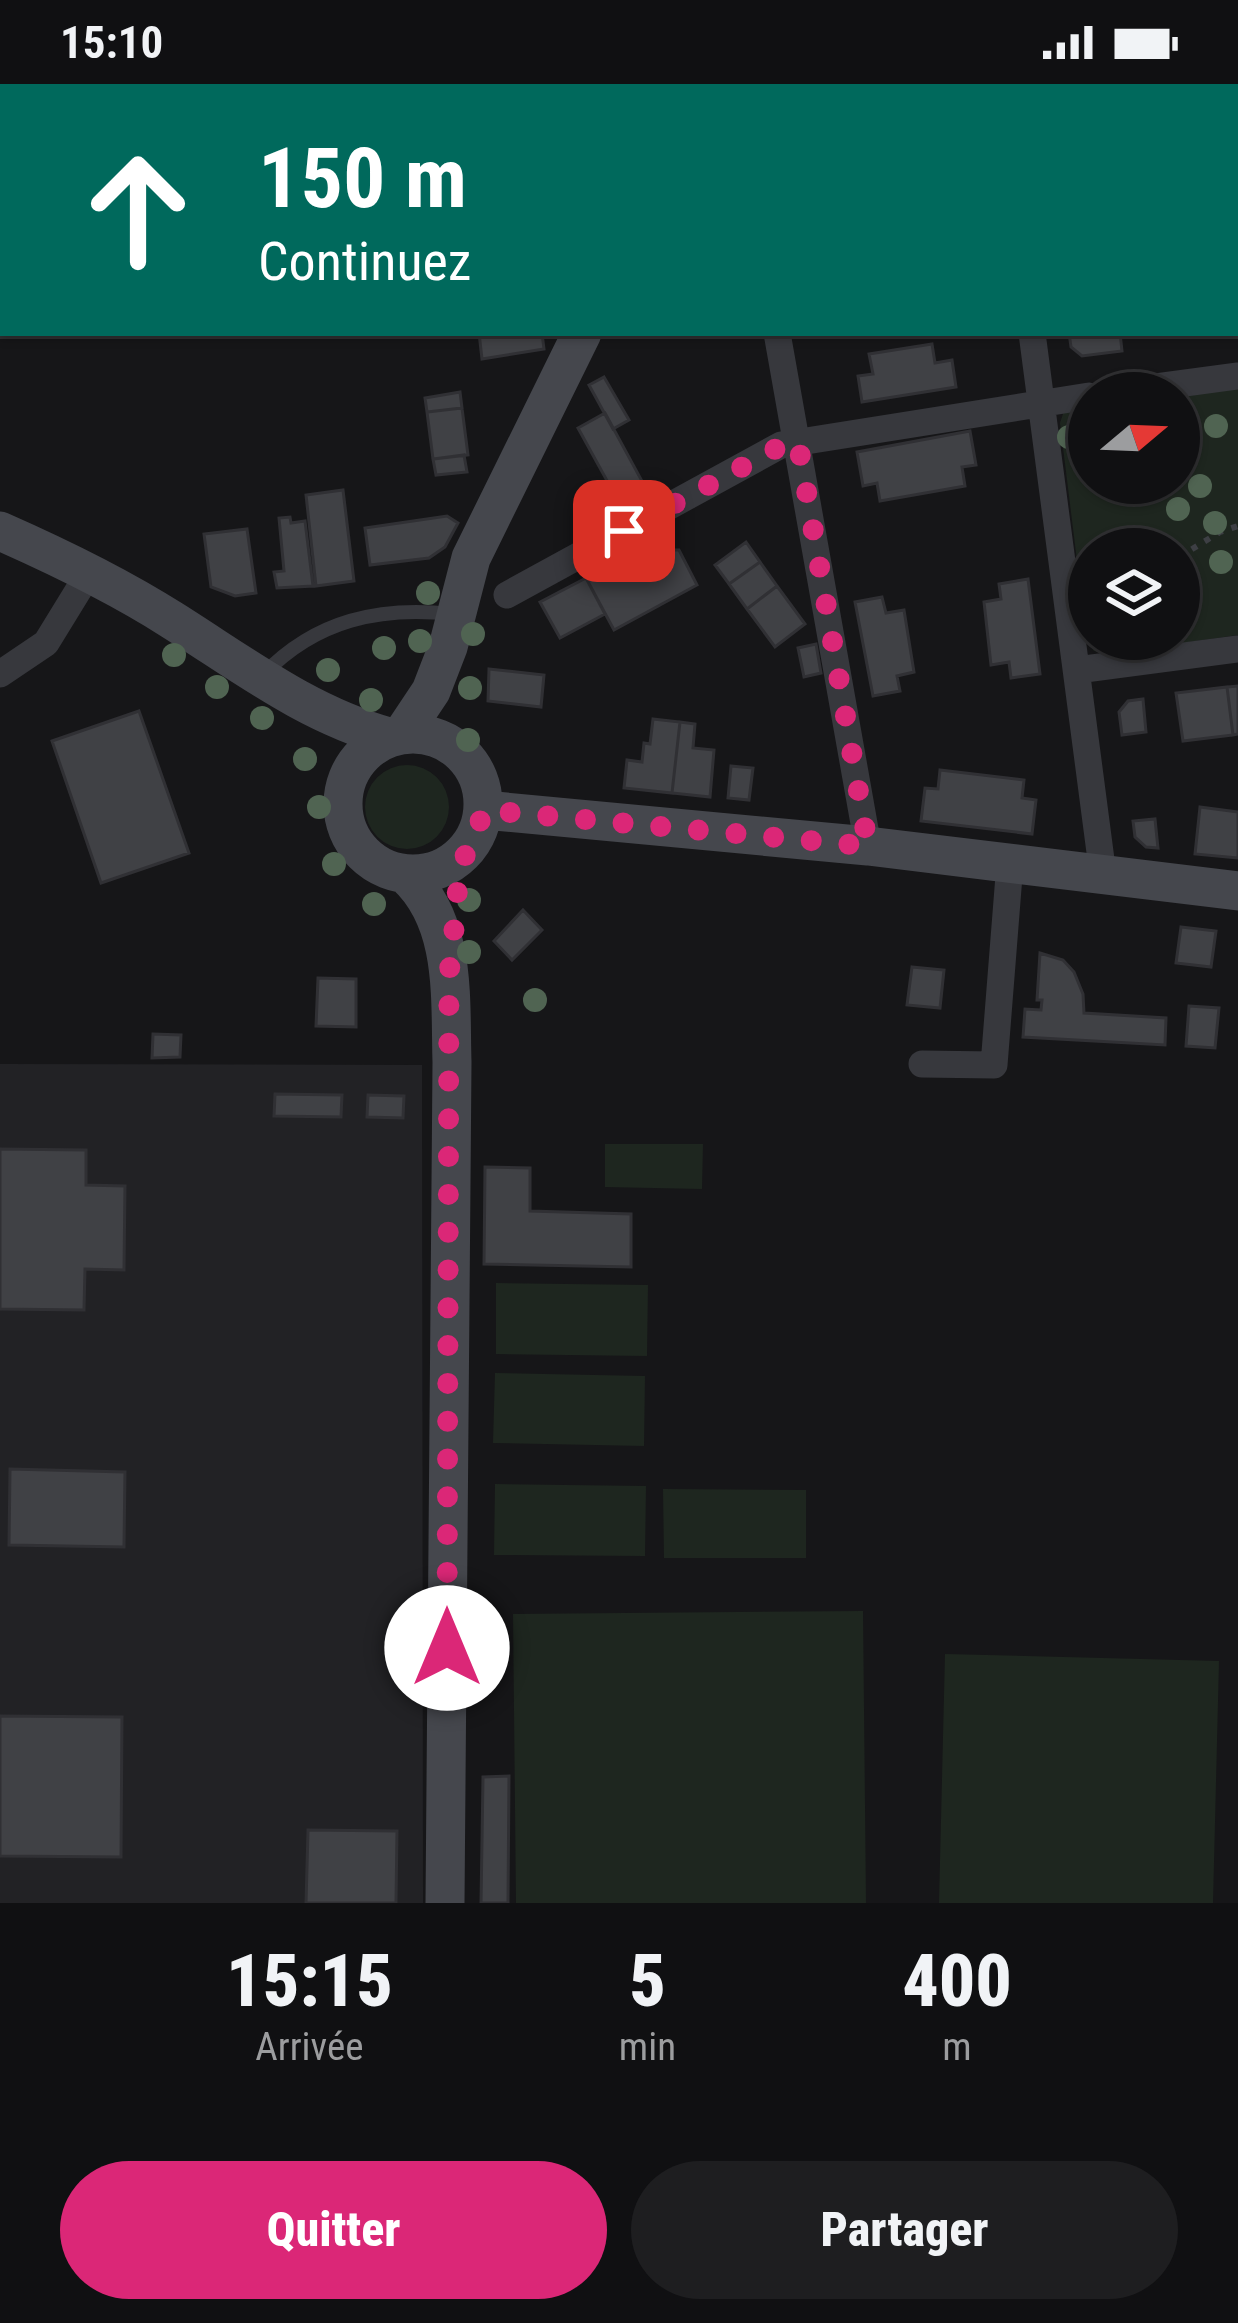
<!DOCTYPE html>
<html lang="fr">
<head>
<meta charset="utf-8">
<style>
  :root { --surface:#101012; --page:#1e1e20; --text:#f1f3f6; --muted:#9c9d9f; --line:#303032; --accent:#db2777 }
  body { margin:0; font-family:"Roboto Condensed",sans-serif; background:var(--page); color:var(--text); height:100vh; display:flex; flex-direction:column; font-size:45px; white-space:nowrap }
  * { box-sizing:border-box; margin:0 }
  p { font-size:39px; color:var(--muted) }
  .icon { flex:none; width:66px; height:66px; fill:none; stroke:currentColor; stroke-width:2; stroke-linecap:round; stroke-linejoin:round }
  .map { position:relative; height:1819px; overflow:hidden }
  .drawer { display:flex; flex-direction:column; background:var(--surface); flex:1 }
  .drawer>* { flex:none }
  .guide { position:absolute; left:0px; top:0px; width:1239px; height:252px; box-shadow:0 3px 9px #0004,0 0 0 3px var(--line); background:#00695c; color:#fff; overflow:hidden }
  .needle { width:78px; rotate:71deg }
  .tools { position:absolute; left:1068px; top:288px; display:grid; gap:24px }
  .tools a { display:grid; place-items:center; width:132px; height:132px; border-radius:50%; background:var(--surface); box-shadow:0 3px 9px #0004,0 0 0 3px var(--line); font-size:60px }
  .pin { position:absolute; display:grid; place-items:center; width:102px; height:102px; color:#fff; margin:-51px; border-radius:24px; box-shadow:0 6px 18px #0006 }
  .me { position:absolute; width:132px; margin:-66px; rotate:0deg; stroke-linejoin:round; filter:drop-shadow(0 0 9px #0008) }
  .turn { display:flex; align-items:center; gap:42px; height:252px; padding:0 60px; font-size:54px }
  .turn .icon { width:156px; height:156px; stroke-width:2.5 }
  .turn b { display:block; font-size:84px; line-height:102px }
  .eta { display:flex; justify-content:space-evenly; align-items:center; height:204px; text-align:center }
  .eta b { font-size:72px; font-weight:800; line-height:84px }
  .primary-button { display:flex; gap:24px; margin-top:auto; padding:24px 60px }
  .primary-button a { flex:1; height:138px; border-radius:72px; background:var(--accent); color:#fff; font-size:48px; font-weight:800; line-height:138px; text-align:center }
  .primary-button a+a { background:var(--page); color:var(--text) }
  .status { display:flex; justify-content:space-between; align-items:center; height:84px; padding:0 60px; background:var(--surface); direction:ltr }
  .status svg { height:33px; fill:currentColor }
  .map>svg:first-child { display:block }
  .built { fill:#222225 }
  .green { fill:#1e261f; fill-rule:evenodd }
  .building { fill:#404145; stroke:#303034; stroke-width:3 }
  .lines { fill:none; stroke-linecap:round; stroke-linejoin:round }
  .path { stroke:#3d3f44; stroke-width:6; stroke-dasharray:6 9; stroke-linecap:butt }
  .lane { stroke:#37383d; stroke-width:14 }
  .street { stroke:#37383d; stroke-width:27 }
  .secondary { stroke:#45474d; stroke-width:39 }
  .tree { fill:#506452 }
  .route { stroke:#db2777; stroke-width:21; stroke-dasharray:0 37.8 }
</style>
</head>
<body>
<div class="status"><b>15:10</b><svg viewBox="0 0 49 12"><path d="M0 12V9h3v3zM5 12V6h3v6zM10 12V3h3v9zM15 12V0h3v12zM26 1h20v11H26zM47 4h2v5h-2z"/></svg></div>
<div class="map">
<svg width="1238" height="1819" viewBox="0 0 1238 1819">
  <rect width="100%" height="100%" fill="#161618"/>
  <!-- built -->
  <path class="built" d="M0,980L422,981L423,1819H0Z"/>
  <!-- green -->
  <path class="green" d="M1238,301V551L1106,570L1094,567L1087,558L1060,339L1064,327L1089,319V399H1179V309ZM1089,465H1179V555H1089Z
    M365 723a42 42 0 1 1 84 0a42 42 0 1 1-84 0Z
    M605,1060H703L702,1105L605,1103Z
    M496,1199L648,1201L647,1272L496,1270Z
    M495,1289L645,1292L644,1362L493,1359Z
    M495,1400L646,1402L645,1472L494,1471Z
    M663,1405L806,1406V1474H664Z
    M863,1527L866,1819H516L513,1530Z
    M945,1570L1219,1577L1213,1819H939Z"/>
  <!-- building -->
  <path class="building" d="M479,249H542L544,265L482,275Z
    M1069,249H1120L1122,267L1082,272L1071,263Z
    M932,260L935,279L952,276L956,303L862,318L858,292L873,290L869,270Z
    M604,293L629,336L613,345L589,301Z
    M460,308L462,324L427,328L425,314Z
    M462,324L468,371L433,375L427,328Z
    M605,329L649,410L622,424L578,344Z
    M970,347L976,381L962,383L965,402L880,417L877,399L863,402L857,368Z
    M464,371L467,388L436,391L433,375Z
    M343,406L354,497L316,502L306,411Z
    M447,432L458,439L445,463L429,474L370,481L365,444Z
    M290,433L291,439L305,437L313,502L277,504L274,488L284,487L279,434Z
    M247,445L256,509L235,512L211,503L204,450Z
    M660,455L668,466H679L697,501L614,546L586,494Z
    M746,458L760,478L729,500L715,481Z
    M760,478L777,502L747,525L729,500Z
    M586,494L605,530L560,554L540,518Z
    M1028,495L1040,590L1011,594L1009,578L991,581L984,518L1001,515L999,500Z
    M777,502L805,540L775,563L747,525Z
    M882,513L886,529L904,526L914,588L897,592L900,607L873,612L855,518Z
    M816,560L821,589L804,593L798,564Z
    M489,585L544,591L541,623L488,617Z
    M1238,602V650L1233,651L1227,603Z
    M1227,603L1233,651L1183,657L1176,609Z
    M1143,615L1146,648L1122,651L1119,628L1128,617Z
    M139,627L189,769L101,799L52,657Z
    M653,635L680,638L672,709L624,704L627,676L642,678L644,659L650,660Z
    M680,638L695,640L693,664L714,666L710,713L672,709Z
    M731,682L753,684L749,716L728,714Z
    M940,686L1024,696L1022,714L1036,716L1032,750L921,737L925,704L938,705Z
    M1200,723L1238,728V774L1195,770Z
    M1155,735L1158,764L1146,763L1135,753L1133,737Z
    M523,826L542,846L512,876L494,857Z
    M1181,843L1216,847L1211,883L1176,879Z
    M1040,869L1063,876L1074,888L1083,910L1084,929L1166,934L1165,961L1023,953L1025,925L1041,926L1042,916H1037Z
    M912,883L944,886L940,924L907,921Z
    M318,894L356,895V943L316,942Z
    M1189,922L1219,924L1215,964L1186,962Z
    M153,950L181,951L180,973L152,974Z
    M275,1010L342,1011L341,1033L274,1032Z
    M368,1011L404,1012L403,1034L367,1033Z
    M0,1065L86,1066V1101L125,1102L124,1186L85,1185L84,1226L0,1225Z
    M485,1083L530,1084V1127L631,1130V1183L484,1180Z
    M10,1385L125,1388L124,1463L9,1461Z
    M0,1632L122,1633L121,1773L0,1772Z
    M509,1692L508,1819H481L483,1693Z
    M308,1746L397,1747L396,1819H306Z"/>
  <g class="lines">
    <!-- path -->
    <path class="path" d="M1179,473L1220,448L1238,442"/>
    <!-- lane -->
    <path class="lane" d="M36,0V3
      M0,111H3
      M264,590C316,536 380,522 452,530"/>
    <!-- street -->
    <path class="street" d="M1002,0L1003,3
      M777,249L868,762
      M1032,249L1103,791
      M1111,309L1238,292
      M507,511L781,361L1089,312
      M1077,586L1238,565
      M0,590L46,559L89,489
      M922,980L994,981L1010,779"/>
    <!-- secondary -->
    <path class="secondary" d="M700,3L701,0
      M0,447C59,473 117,501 172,536C242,580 308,631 389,653
      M403,649L431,607L448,563L471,474L582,249
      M343 720a70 70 0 1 1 140 0a70 70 0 1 1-140 0Z
      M484,726L868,762L1238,807
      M406,791C457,838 450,914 452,978L445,1819"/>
  </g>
  <!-- trees -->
  <g class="tree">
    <circle cx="1216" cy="342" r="12"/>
    <circle cx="1069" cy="353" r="12"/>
    <circle cx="1200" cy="402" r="12"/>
    <circle cx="1178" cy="425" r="12"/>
    <circle cx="1215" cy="439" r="12"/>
    <circle cx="1221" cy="478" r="12"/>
    <circle cx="428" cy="509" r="12"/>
    <circle cx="473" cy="550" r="12"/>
    <circle cx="420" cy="557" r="12"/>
    <circle cx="384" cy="564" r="12"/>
    <circle cx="174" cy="571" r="12"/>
    <circle cx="328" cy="586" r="12"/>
    <circle cx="217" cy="603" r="12"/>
    <circle cx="470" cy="604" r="12"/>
    <circle cx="371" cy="616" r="12"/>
    <circle cx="262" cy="634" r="12"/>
    <circle cx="468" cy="656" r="12"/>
    <circle cx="305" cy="675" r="12"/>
    <circle cx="319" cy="723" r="12"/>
    <circle cx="334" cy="780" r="12"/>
    <circle cx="469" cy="816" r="12"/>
    <circle cx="374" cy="820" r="12"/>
    <circle cx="469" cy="868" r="12"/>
    <circle cx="535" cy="916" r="12"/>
  </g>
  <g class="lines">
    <!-- route -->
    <path class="route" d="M447,1564L449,888C455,855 454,823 460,790C464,767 477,749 484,726L868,762L798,358L781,362L624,447"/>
  </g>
</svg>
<div class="tools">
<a><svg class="needle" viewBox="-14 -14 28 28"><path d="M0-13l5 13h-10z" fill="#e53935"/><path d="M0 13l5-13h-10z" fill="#9c9d9f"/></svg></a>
<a><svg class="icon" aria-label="layers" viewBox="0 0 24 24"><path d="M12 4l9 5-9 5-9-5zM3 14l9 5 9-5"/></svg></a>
</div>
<div class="pin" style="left:624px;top:447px;background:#d93025"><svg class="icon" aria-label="arrive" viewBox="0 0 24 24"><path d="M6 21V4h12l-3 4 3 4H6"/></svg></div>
<svg class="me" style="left:447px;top:1564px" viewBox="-20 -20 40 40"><circle r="19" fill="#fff"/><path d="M0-13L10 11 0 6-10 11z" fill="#db2777"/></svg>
<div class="guide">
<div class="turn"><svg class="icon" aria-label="ahead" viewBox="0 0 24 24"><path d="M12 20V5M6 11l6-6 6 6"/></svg><div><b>150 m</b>Continuez</div></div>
</div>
</div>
<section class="drawer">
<div class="eta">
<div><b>15:15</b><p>Arrivée</p></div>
<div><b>5</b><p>min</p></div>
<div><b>400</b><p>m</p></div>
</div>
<div class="primary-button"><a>Quitter</a><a>Partager</a></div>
</section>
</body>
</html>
